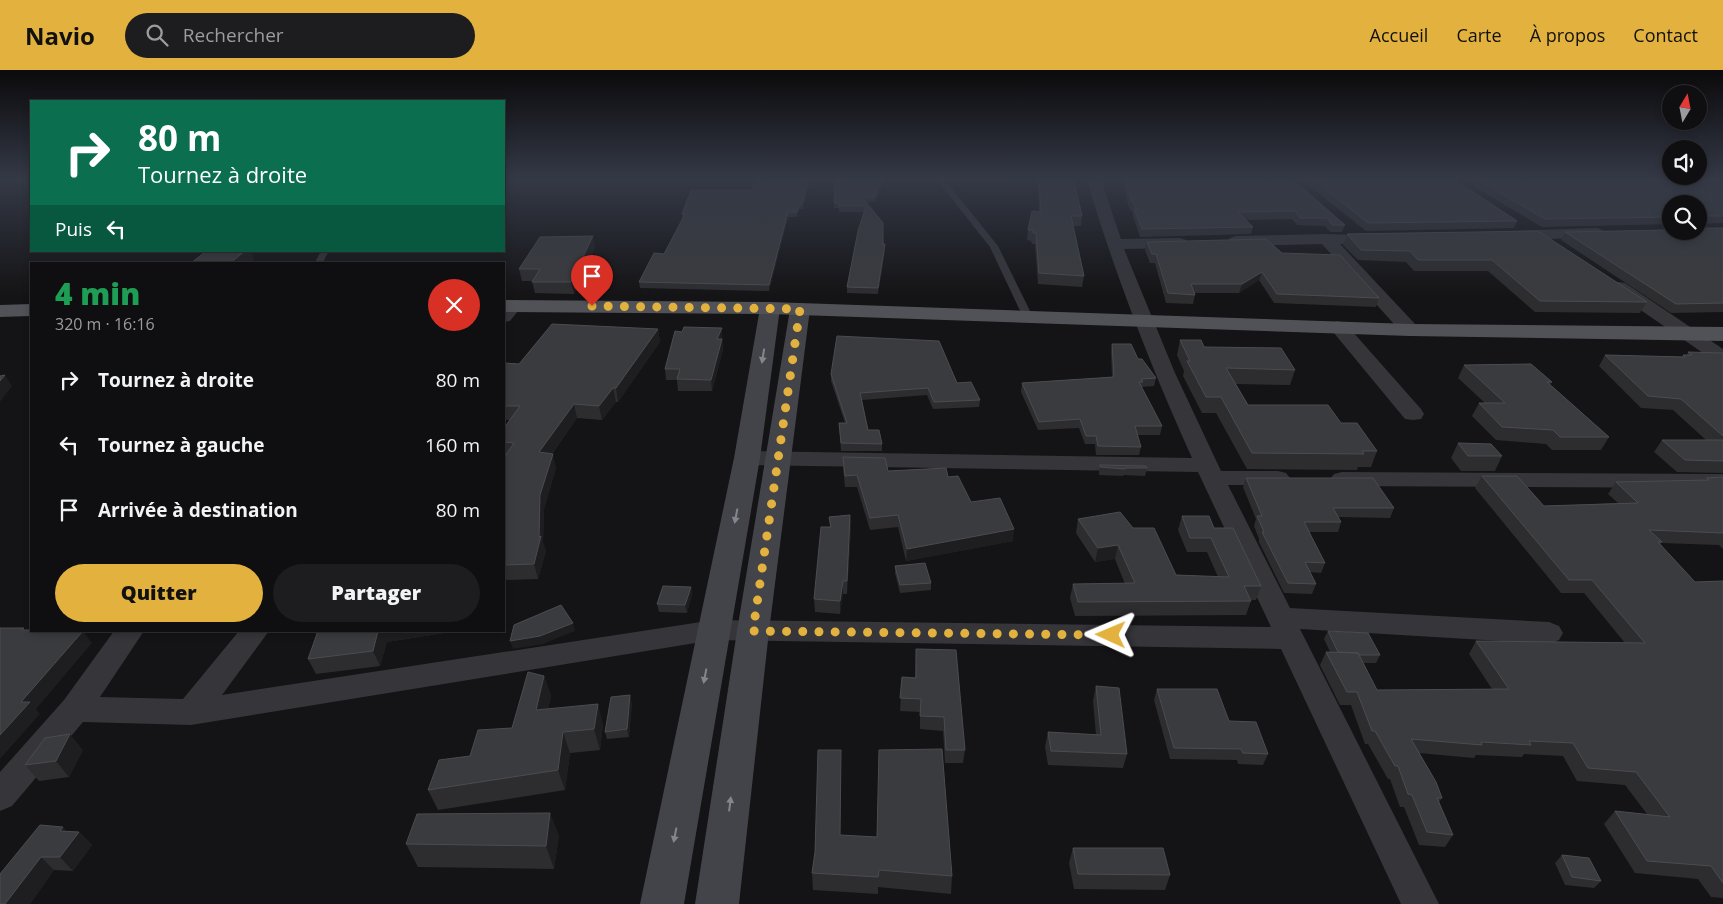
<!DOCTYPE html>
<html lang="fr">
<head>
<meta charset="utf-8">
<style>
  :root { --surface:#0f0e10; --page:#1d1c1e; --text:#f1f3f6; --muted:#9b9c9f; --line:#2f2e30; --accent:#e3b23e }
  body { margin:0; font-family:"Open Sans",sans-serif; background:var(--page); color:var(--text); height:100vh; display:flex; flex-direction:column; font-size:19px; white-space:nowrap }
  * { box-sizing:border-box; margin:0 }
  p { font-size:16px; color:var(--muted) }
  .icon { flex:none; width:28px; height:28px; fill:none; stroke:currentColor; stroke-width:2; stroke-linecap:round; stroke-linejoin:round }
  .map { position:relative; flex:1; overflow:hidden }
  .side { position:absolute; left:30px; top:192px; width:475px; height:370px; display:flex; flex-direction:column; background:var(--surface); border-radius:0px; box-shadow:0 2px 8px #0003,0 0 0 1px var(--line) }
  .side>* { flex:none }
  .guide { position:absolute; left:30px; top:30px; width:475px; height:152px; border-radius:0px; box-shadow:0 2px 8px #0003,0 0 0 1px var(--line); background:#0b6e4f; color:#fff; overflow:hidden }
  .needle { width:32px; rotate:10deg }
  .controls { position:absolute; left:1662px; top:15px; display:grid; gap:10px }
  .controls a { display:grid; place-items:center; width:45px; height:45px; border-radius:50%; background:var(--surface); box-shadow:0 2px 8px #0003,0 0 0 1px var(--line); font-size:25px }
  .pin { position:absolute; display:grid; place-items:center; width:42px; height:42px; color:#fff; margin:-51px -21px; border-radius:50% 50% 50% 0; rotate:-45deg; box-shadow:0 0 5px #0007 }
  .pin .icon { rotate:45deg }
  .me { position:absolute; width:55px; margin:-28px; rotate:271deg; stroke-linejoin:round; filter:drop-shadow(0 0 4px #0008) }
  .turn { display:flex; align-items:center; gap:18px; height:105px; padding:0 25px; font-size:22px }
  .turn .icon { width:65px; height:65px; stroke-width:2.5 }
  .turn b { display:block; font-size:35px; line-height:42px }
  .then { display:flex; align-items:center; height:48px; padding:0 25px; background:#0003; gap:10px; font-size:19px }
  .round { display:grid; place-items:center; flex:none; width:52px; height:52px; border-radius:26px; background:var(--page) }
  .overview { display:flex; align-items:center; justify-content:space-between; height:85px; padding:0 25px }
  h1 { font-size:30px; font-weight:800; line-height:38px; color:#1e9e55 }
  .button { display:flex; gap:10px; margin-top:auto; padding:10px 25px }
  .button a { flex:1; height:58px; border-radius:30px; background:var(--accent); color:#111; font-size:20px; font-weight:800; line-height:58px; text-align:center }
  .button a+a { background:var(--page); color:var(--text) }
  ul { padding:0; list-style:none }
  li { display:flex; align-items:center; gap:15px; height:65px; padding:0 25px }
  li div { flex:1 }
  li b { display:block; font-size:19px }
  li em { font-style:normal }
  header { display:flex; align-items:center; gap:30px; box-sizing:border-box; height:70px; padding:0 25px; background:var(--accent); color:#111 }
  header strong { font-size:24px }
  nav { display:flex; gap:28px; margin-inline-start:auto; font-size:18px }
  .search { width:350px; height:45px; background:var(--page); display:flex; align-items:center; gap:12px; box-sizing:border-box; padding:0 18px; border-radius:28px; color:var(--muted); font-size:19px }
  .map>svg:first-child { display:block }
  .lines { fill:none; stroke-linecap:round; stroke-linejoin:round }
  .lane { fill:#35353a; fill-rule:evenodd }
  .street { fill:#35353a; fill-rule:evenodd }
  .secondary { fill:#434449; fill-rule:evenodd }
  .primary { fill:#515258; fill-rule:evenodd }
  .wall { fill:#2d2d30 }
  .shaded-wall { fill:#1e1d1f }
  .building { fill:#3a3b3e; stroke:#4b4c51 }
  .oneway { fill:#83868f }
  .route { stroke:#e3b23e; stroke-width:9; stroke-dasharray:0 16.2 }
</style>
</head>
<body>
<header>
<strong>Navio</strong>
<div class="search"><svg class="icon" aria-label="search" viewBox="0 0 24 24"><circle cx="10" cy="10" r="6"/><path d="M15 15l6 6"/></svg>Rechercher</div>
<nav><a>Accueil</a><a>Carte</a><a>À propos</a><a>Contact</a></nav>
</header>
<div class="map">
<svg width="1723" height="834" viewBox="0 0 1723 834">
  <rect width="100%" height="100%" fill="#141315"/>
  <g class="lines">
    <!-- lane -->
    <path class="lane" d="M937,110H945L998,176L1033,247L1031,249L1028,250L1023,247L990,177Z
      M321,181H329L322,194H314Z"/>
    <!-- street -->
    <path class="street" d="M1087,110H1101L1121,169L1180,168L1186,170L1188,173L1186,176L1180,178L1124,179L1175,303L1221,401H1278L1286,403L1290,408L1286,413L1278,415H1228L1290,538L1549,552L1559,556L1563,563L1559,570L1549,574L1300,559L1439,834H1401L1281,579L714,570L191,655L83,652L12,736L0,741V702L64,630L114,561H144L100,627L183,629L239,561H269L222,625L714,550L1271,557L1198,402L747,395L739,393L736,388L739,383L747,381L1192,388C1151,297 1115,205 1087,110Z
      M1597,158L1602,160L1605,163L1602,166L1513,171L1507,169L1505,166L1507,163L1513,161Z
      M1326,164L1383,166L1385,169L1383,172L1377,174H1340L1417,256L1419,260L1417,264L1410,266L1403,264L1322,174L1236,176L1230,174L1228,171L1230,168L1236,166Z
      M1619,212L1625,213L1723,279V294L1716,292L1613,221L1610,217L1613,213Z
      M513,231L519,232L522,236L510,251L504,252C504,242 501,234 513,231Z
      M1338,251L1345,253L1421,339L1424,344L1421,349L1413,350L1405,349L1329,257L1331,253Z
      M1342,402L1723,404V418L1342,416L1334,414L1330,409L1334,404Z"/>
    <!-- secondary -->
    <path class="secondary" d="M770,232L777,234L780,238L760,388L684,834H640L734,388L760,238L763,234Z
      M800,233L807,235L810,239L769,561L739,834H695L737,561L790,239L793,235Z"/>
    <!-- primary -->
    <path class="primary" d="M504,230L770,232L1410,254L1723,257V271L1410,266L770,244L504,242Z
      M31,234V246L0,247V235Z"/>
  </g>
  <!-- wall -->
  <path class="wall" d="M757,110H810L803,139H799L797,147H788L769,221L640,218L639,212L664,184L683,148L682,144L751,120Z
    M835,110L881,119L875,132H867L883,174H885V180L878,224L847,223V217L864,142H839V138H834Z
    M1038,110H1074L1082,146L1081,156H1073L1084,206L1082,217L1038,214L1035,174H1032L1031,171L1027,170L1028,160L1039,142Z
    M1122,110H1293L1345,155L1342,162H1330L1325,156L1297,155L1292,149L1246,150L1253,157L1251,164L1140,167L1133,146V143L1129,138Z
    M1302,110H1455L1517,151L1514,158L1366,161Z
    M1463,110H1723V153L1700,154L1699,156V134H1671V155V154L1542,157Z
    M1723,158V242L1671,243L1561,170L1565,162Z
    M1538,161L1647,232L1640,243L1535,242L1488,201H1414L1406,192L1358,190L1343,175L1347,164Z
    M1147,172L1282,183L1379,228L1376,237L1274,233L1259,210L1239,223H1194L1195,225L1193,234L1166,233L1155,193H1150L1145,180Z
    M595,177L574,224L535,223L532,211H522L519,199Z
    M658,259L660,272L618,332H616L602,350L577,348L552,384L556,398L544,439L543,473L546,481L538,509L504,510V392L506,386H504V358L510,350H504V293L519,294Z
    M723,269L722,271L723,280L712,321H678L677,310H666L665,299Z
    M1180,270L1295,300L1290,315L1236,314L1248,335L1341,353L1377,381L1371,397H1358L1357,400L1247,399L1216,343H1202L1183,306L1184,301L1177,285Z
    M1112,274L1138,289L1156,308L1154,316L1142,317V318L1162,356L1160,365H1137L1141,377L1139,385H1096L1095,374H1085L1079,358L1038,360L1021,322L1022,313L1112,307L1111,282Z
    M1688,282L1723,283V403L1677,402L1654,382L1662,370H1706L1673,340L1641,338L1599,296L1605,285L1682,287L1683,285H1687Z
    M1464,295L1552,312L1550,315L1609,367L1601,380H1552L1546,374L1496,370L1472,346L1479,333H1485L1458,308Z
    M831,304L957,313L980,330L979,337L933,339L927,325L862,330L868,360L882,374V381H841L839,353H845L831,311Z
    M1458,373L1502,386L1495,401H1461L1451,388Z
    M843,387L888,401L948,407L971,432L1013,471L906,491L898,457L870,460L857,417H845L843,398Z
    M1100,395L1147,398L1145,406L1124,405L1123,406L1099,405V402Z
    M1482,406L1544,436L1618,433L1608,424L1616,412L1704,410L1706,408L1723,407V479L1719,475L1661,473L1660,475L1695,512L1723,511V828L1711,827L1698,809L1635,803L1604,754L1615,741L1647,744L1625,715L1577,711L1563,686L1524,684L1522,687L1476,685L1474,688L1419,683L1442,728L1439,732L1453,765L1445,777L1419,775L1404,737H1400L1390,709H1388L1368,674H1365L1351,635H1340L1320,595L1326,582H1330L1324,569L1328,561L1380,585L1376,593H1363L1377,620L1492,619L1469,584L1476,571L1625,573L1584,523H1561L1475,418Z
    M1246,408L1394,438L1390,448L1338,447L1341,452L1338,462H1309L1325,493L1321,503L1310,502L1316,514L1312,524L1284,523L1259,472V469L1254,456L1256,449L1243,417Z
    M850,445L851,458L847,524H843L840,544L815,542L814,529L830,457L829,447Z
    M1182,446L1214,458L1261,516L1256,530H1251V531L1246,545L1075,546L1070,528L1073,514H1125L1115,489L1095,492L1076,463L1078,449L1133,458L1176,505L1218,507L1207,482H1187L1178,460Z
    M895,496L931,513V520L900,523L895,503Z
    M691,517L692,524L687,543L659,542L657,534Z
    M315,561H457L387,572L380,596L316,604L308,589L317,565Z
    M916,579L965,680L963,693H945L943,661L920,659V642L900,641L902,607L915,608Z
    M544,606L551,626L548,639L603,654L600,680L570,683L565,720L438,740L428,720L470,686L512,658Z
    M1096,616L1127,684L1123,698L1048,695L1045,677L1048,662L1096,665L1093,631Z
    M1157,619L1229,651L1268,684L1263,695L1238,694L1237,690L1170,689L1154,630Z
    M632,633L629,667L607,669L605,662Z
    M83,680L69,707L39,711L25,695Z
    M841,697L840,765L952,806L951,824L878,817V824L813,820L812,803Z
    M67,762H79L92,775L73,801L54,800L30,834H0V804Z
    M559,765L554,799L418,797L406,774Z
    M1073,778L1170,805L1165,820L1074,819L1069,793Z
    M1562,785L1601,811L1594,818L1565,815L1555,793Z"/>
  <!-- shaded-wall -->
  <path class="shaded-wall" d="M809,110H810L803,139L802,134Z
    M881,113V119L875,132V127Z
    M799,134V139L797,147V142Z
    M788,142V147L769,221V215Z
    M593,166L595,177L574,224L571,212Z
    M885,174V180L878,224V218Z
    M245,181H251L254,190L249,194H229Z
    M1262,202L1259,210L1239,223L1242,214Z
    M722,258L723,280L712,321L711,310L717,269Z
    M658,259L660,272L618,332L616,318Z
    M5,305L12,316L0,332V311Z
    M613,318L616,332L602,350L599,336Z
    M574,334L577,348L543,396L539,382Z
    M553,384L556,398L544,439L543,472L546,481L538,509L534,494L539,467L540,425Z
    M850,445L851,458L847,524V511Z
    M1014,459L1013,471L906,491L907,479Z
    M1118,475L1115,489L1095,492L1098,478Z
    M843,511V524L840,544V531Z
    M691,517L692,524L687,543L685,535Z
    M573,553L575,561L543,574L513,579L510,571Z
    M83,561L92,573L36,639L40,644L0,689V665L21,632Z
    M378,561H457L387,572L380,596L373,581Z
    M544,606L551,626L543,660L536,640Z
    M630,625L632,633L629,667L627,659Z
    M598,634L603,654L600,680L594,659Z
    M563,662L570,683L565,720L558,700Z
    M70,664L83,680L69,707L56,691Z
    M841,680V697L840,782V765Z
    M550,743L559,765L554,799L546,776Z
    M63,757L74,769L79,762L92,775L73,801L60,787V761Z
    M41,787L54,800L30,834H5Z"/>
  <!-- building -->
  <path class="building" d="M757,110H809L802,134H799L797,142H788L769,215L639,212L654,183L664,184L685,144H682L691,120H751Z
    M835,110H881V113L875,127H862L883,153V174H885L878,218L847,217L858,161L866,136H839V133H834Z
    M1039,110H1074L1082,146H1071L1084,206L1039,203L1036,163H1033V160H1028L1032,141L1041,142Z
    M1125,110H1293L1345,155H1332L1327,148H1300L1295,141L1238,142L1253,157L1142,159L1134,139H1137L1131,130Z
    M1314,110H1455L1517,151L1368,153Z
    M1478,110H1723V146H1703L1702,151L1699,152V134H1671V147L1545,149Z
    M1699,158H1723V233L1676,234L1565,162L1671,160V161H1699Z
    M1538,161L1647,232L1540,231L1492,190H1418L1410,181L1361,180L1347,164Z
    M593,166L571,212H532L540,199H519L540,167Z
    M1266,169L1282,183L1340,185L1379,228L1277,224L1262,202L1242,214H1191L1195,225L1168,223L1156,184H1152L1147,172Z
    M206,181H245L229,194H190Z
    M552,254L658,259L616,318H613L599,336L574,334L539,382L553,384L540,425L539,467L541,466L534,494L504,495V392L507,383L514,373L504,372V358L520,336H504V293L519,294Z
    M684,257L722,258L717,269H722L711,310L677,309L680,299H665L675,261L682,262Z
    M837,266L939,271L957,313L971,312L980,330L934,332L928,318L860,323L868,360H879L882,374L841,373L839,353H847L831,304Z
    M1180,270H1201L1204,277L1281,278L1295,300L1226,298L1248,335H1328L1341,353H1357L1377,381H1362L1364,384L1252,383L1221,327H1206L1187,291H1190Z
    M1112,274H1131L1138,289H1142L1156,308L1141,309L1143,312H1139L1162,356H1135L1141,377L1098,376L1096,366H1086L1080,349L1039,352L1022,313L1114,307Z
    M1688,282L1723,283V366L1681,329L1648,326L1605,285L1685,287L1683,285H1692Z
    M1531,294L1552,312H1547L1609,367H1560L1553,360L1502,357L1479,333H1505L1464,295Z
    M5,305L0,311V306Z
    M1662,370H1723V391L1685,390Z
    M1458,373L1491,374L1502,386H1468Z
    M843,387L885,388L888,401L946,398L948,407L958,406L971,432L1000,428L1014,459L907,479L898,445L870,448L857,405L845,406Z
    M1100,395L1146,396L1147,398H1125V399L1100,397Z
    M1482,406H1517L1544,436L1638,433L1616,412L1709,410L1706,408L1723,407V463L1649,460L1662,472H1658L1695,512L1723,511V813L1711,796L1647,791L1615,741L1670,747L1636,702L1588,698L1573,673L1529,671L1531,675L1481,672L1482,675L1411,669L1436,712L1442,728H1437L1453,765L1427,762L1412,725L1408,724L1398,696H1395L1375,661H1372L1357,622H1347L1326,582L1358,583L1377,620L1509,619L1476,571L1645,573L1592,510H1569Z
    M1246,408H1373L1394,438H1333L1341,452H1304L1325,493L1305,492L1316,514L1288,513L1262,462H1264L1257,446H1262Z
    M1120,442L1133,458H1154L1176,505L1229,507L1211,468H1190L1182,446H1209L1214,458H1233L1261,516H1244L1251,531L1078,532L1073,514L1135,513L1118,475L1098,478L1078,449Z
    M850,445L847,511H843L840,531L814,529L821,457H831L829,447Z
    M925,493L931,513L900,515L895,496Z
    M663,516L691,517L685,535L657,534Z
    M561,535L573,553L540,566L510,571L514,555Z
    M0,558H24L22,560H31V561H83L21,632H30L0,665Z
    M318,561H378L373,581L308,589Z
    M1328,561L1368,563L1380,585H1359L1358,583L1338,582Z
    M916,579L956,580L965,680H946L944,647L920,646L921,629L900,628L902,607L916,608Z
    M528,602L544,606L536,640L598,634L594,659L563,662L558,700L428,720L439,690L470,686L478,660L512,658Z
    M1096,616L1119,618L1127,684L1051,681L1048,662L1101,665Z
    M1157,619H1217L1229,651L1256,652L1268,684L1243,683L1241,679L1174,678Z
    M630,625L627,659L605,662L611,627Z
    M70,664L56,691L25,695L45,668Z
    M942,679L952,806L879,800L878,807L812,803L815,782L818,680H841L840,765L877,767L879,680Z
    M550,743L546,776L406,774L417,744Z
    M40,755L63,757L60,761L79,762L60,787H41L5,834H0V804Z
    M1073,778H1163L1170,805L1078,804Z
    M1562,785L1589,788L1601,811L1572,807Z"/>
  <!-- one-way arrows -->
  <defs><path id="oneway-solid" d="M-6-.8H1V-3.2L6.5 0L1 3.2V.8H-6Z" transform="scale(1.25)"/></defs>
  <g class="oneway">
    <use href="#oneway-solid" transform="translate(763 286) rotate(99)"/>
    <use href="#oneway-solid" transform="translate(736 446) rotate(101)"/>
    <use href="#oneway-solid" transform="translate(705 606) rotate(101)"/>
    <use href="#oneway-solid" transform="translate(730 734) rotate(-83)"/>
    <use href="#oneway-solid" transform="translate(675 765) rotate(101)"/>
  </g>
  <!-- sky -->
  <linearGradient id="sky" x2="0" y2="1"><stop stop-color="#0b0a0c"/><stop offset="0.48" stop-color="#343946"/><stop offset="1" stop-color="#343946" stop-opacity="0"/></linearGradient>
  <rect width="1723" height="227" fill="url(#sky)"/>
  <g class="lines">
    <!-- route -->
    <path class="route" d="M592,236L800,239L753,561L1111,565"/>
  </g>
</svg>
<div class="controls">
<a><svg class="needle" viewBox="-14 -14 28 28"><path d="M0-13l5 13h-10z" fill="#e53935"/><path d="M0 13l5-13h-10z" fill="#9b9c9f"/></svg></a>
<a><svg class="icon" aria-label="sound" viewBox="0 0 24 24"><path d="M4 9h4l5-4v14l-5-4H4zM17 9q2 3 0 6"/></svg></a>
<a><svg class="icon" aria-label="search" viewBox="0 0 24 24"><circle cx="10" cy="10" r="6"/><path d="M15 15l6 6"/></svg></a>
</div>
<div class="pin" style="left:592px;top:236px;background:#d93025"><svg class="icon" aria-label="arrive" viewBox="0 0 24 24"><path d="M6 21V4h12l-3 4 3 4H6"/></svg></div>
<svg class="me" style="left:1111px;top:565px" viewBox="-20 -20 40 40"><path d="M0-17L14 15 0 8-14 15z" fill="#e3b23e" stroke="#fff" stroke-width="4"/></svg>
<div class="guide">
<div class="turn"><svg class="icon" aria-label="right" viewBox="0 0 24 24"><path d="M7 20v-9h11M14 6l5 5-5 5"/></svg><div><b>80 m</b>Tournez à droite</div></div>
<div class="then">Puis<svg class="icon" aria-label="left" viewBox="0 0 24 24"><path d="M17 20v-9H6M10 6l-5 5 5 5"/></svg></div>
</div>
<section class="side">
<div class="overview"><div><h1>4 min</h1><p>320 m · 16:16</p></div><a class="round" style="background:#d93025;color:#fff"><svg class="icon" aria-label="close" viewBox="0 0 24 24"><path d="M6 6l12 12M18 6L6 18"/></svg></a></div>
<ul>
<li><svg class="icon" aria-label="right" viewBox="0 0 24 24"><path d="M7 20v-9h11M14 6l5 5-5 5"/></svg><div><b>Tournez à droite</b></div><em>80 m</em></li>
<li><svg class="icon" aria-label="left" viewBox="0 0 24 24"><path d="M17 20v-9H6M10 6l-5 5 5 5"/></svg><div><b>Tournez à gauche</b></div><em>160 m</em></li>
<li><svg class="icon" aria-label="arrive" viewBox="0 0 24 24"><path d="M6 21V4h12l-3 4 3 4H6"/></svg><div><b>Arrivée à destination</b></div><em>80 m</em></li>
</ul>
<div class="button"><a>Quitter</a><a>Partager</a></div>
</section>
</div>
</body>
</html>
